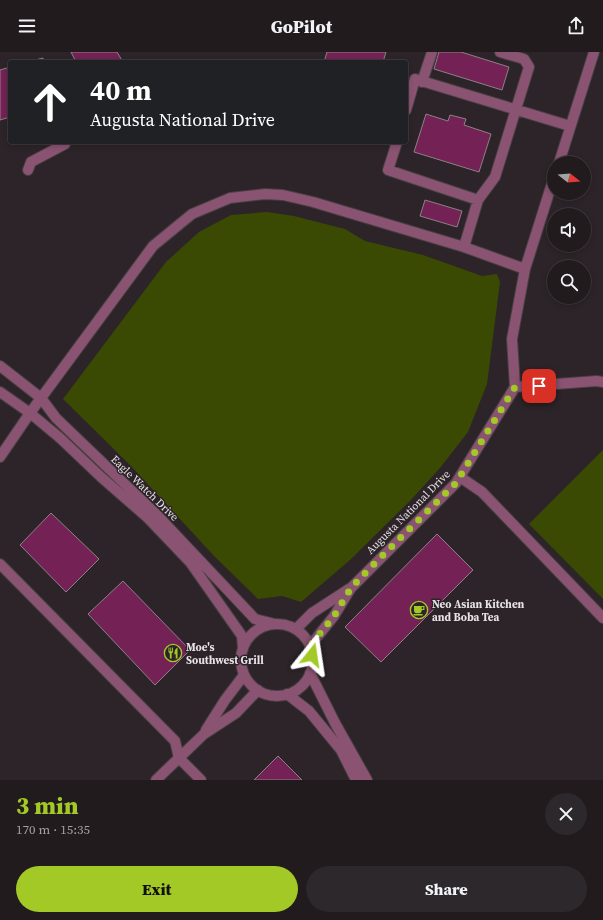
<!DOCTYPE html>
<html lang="en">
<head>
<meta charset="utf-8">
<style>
  :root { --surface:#211b1e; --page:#2d282b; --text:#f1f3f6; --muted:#a2a1a4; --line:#3e393c; --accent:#a3c927 }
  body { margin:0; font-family:"Source Serif 4",serif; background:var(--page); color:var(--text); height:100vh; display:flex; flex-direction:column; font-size:15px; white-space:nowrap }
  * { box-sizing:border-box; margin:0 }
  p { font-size:13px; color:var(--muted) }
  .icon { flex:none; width:22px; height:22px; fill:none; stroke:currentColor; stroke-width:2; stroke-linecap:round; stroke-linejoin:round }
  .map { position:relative; height:728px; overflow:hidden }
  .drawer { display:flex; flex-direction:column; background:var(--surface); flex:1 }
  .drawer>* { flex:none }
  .guide { position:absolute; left:8px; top:8px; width:400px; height:84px; border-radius:4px; box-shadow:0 2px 6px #0003,0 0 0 1px var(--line); background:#202124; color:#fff; overflow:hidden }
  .needle { width:26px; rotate:107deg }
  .controls { position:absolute; left:547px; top:104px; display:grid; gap:8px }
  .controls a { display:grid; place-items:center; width:44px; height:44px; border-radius:50%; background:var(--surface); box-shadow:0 2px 6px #0003,0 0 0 1px var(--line); font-size:20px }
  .pin { position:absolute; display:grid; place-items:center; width:34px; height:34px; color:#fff; margin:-17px; border-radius:8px; box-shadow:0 2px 6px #0006 }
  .me { position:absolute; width:44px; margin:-22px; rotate:15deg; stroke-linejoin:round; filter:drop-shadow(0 0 3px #0008) }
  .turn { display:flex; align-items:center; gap:14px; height:84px; padding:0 16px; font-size:18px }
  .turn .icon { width:52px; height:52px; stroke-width:2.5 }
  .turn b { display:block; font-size:28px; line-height:34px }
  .round { display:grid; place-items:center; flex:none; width:42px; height:42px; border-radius:21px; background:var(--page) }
  .head { display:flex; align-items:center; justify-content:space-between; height:68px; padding:0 16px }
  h1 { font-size:24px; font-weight:800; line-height:30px; color:var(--accent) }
  .primary-button { display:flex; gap:8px; margin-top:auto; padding:8px 16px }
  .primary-button a { flex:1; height:46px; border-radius:24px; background:var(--accent); color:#111; font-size:16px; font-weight:800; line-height:46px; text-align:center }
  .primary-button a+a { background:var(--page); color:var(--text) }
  header { display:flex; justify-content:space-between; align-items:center; height:52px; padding:0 16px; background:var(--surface); font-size:18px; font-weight:800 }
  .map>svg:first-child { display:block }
  .green { fill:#3a4a03 }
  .building { fill:#742255; stroke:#8b8186 }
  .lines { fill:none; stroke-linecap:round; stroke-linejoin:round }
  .minor-casing { stroke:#463f42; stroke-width:12 }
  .minor { stroke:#8b5372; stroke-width:10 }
  .route { stroke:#a3c927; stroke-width:7; stroke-dasharray:0 12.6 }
  .labels { text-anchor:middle; stroke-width:3; stroke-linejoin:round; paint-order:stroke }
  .street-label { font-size:11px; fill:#e7e2e5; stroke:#2c2428 }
  .poi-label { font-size:11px; font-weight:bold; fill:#e7e2e5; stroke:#2c2428; text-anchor:start }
</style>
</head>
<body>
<header><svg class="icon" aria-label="menu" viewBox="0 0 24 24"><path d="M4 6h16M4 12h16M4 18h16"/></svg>GoPilot<svg class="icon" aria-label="share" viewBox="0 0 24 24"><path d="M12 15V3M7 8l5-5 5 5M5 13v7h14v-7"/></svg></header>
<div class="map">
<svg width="603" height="728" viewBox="0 0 603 728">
  <rect width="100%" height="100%" fill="#2c2428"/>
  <!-- green -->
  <path class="green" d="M267,160L294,164L345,177L365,189L423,203L482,224L497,222L500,230L487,332L468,380L440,416L410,449L350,508L301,550L282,544L258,547L214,504L131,414L63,347L166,210L199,180L231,163Z
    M603,398V547L529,472Z"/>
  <!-- building -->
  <path class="building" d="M71,0H117L123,10H76Z
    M327,0H386L383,10H324Z
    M439,0H461L509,15L502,38L434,17Z
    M43,6L44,10H28Z
    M10,15V65L0,68V18Z
    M426,62L448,69L450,63L466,67L464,73L491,82L479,120L414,100Z
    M425,148L462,159L457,175L420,164Z
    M51,461L99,507L66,540L20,493Z
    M437,482L473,518L381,610L345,575Z
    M123,529L190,598L155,633L88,562Z
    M278,704L302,728H254Z"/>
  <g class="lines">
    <defs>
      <path id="minor" d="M422,30L432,0
        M406,58L415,27L570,74
        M397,90L388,118L478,148L464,195
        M559,111L594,0
        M28,118L31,110L65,92
        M478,148L495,125L529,15L524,7L500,0
        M0,314L41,346L56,366L157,463L255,567L275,572
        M515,335L512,287L525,217L554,125
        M515,335L597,329L603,330
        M0,340L30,361L60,386L101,425L148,466L190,510L242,584L243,597
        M0,405L30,361L153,194L192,162L230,146L265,142L283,143L313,150L464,195L525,217
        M460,425L482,440L603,566
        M0,512L175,689L179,706L201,728
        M241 608a36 36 0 1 1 72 0a36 36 0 1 1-72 0Z
        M296,577L312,561L349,537
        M310,594L334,564L351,536L456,431L515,335
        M310,621L335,671L367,728
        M287,642L309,659L341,698L356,728
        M206,678L225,648L244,623
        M156,728L204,682L236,661L258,638"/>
    </defs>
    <!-- minor casing -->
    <use href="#minor" class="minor-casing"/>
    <!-- minor -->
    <use href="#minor" class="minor"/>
  </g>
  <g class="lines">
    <!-- route -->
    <path class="route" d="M312,603L310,594L334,564L351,536L370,516L456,431L515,335L539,334"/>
  </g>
  <!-- icons -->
  <defs>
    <symbol id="cafe-ring" viewBox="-11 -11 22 22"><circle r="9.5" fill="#2c2428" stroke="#a3c927" stroke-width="1.5"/><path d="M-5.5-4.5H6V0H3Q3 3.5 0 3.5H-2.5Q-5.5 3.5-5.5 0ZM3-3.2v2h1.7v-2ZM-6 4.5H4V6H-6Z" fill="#a3c927"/></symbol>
    <symbol id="restaurant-ring" viewBox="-11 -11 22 22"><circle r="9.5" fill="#2c2428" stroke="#a3c927" stroke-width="1.5"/><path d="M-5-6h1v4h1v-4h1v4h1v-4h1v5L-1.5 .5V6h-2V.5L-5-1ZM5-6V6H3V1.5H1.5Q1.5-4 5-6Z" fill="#a3c927"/></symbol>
  </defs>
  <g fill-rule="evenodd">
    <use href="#cafe-ring" x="409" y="548" width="20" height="20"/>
    <use href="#restaurant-ring" x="163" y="591" width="20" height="20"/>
  </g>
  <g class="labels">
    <!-- street labels -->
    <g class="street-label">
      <text transform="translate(145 436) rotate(44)" y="4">Eagle Watch Drive</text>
      <text transform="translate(408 460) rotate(-45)" y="4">Augusta National Drive</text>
    </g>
    <!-- poi labels -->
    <g class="poi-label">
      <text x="432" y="556">Neo Asian Kitchen<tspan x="432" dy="13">and Boba Tea</tspan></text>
      <text x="186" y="599">Moe's<tspan x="186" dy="13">Southwest Grill</tspan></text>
    </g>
  </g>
</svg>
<div class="controls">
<a><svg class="needle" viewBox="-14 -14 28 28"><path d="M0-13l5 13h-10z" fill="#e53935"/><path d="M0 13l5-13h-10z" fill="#a2a1a4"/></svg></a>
<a><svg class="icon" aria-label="sound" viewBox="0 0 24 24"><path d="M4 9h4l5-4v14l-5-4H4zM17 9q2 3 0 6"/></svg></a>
<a><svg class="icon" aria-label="search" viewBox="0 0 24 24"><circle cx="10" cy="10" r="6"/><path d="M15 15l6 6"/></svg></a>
</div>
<div class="pin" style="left:539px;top:334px;background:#d93025"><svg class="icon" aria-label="arrive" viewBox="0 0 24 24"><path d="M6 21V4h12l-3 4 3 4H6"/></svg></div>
<svg class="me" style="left:312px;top:603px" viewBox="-20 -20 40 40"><path d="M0-17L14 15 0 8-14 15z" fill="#a3c927" stroke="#fff" stroke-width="4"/></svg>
<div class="guide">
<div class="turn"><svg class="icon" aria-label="ahead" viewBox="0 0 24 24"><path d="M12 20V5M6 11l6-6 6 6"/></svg><div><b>40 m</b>Augusta National Drive</div></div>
</div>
</div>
<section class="drawer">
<div class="head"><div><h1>3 min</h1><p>170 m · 15:35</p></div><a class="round"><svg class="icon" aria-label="close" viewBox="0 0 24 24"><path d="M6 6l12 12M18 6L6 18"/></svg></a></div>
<div class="primary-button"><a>Exit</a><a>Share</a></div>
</section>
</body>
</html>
